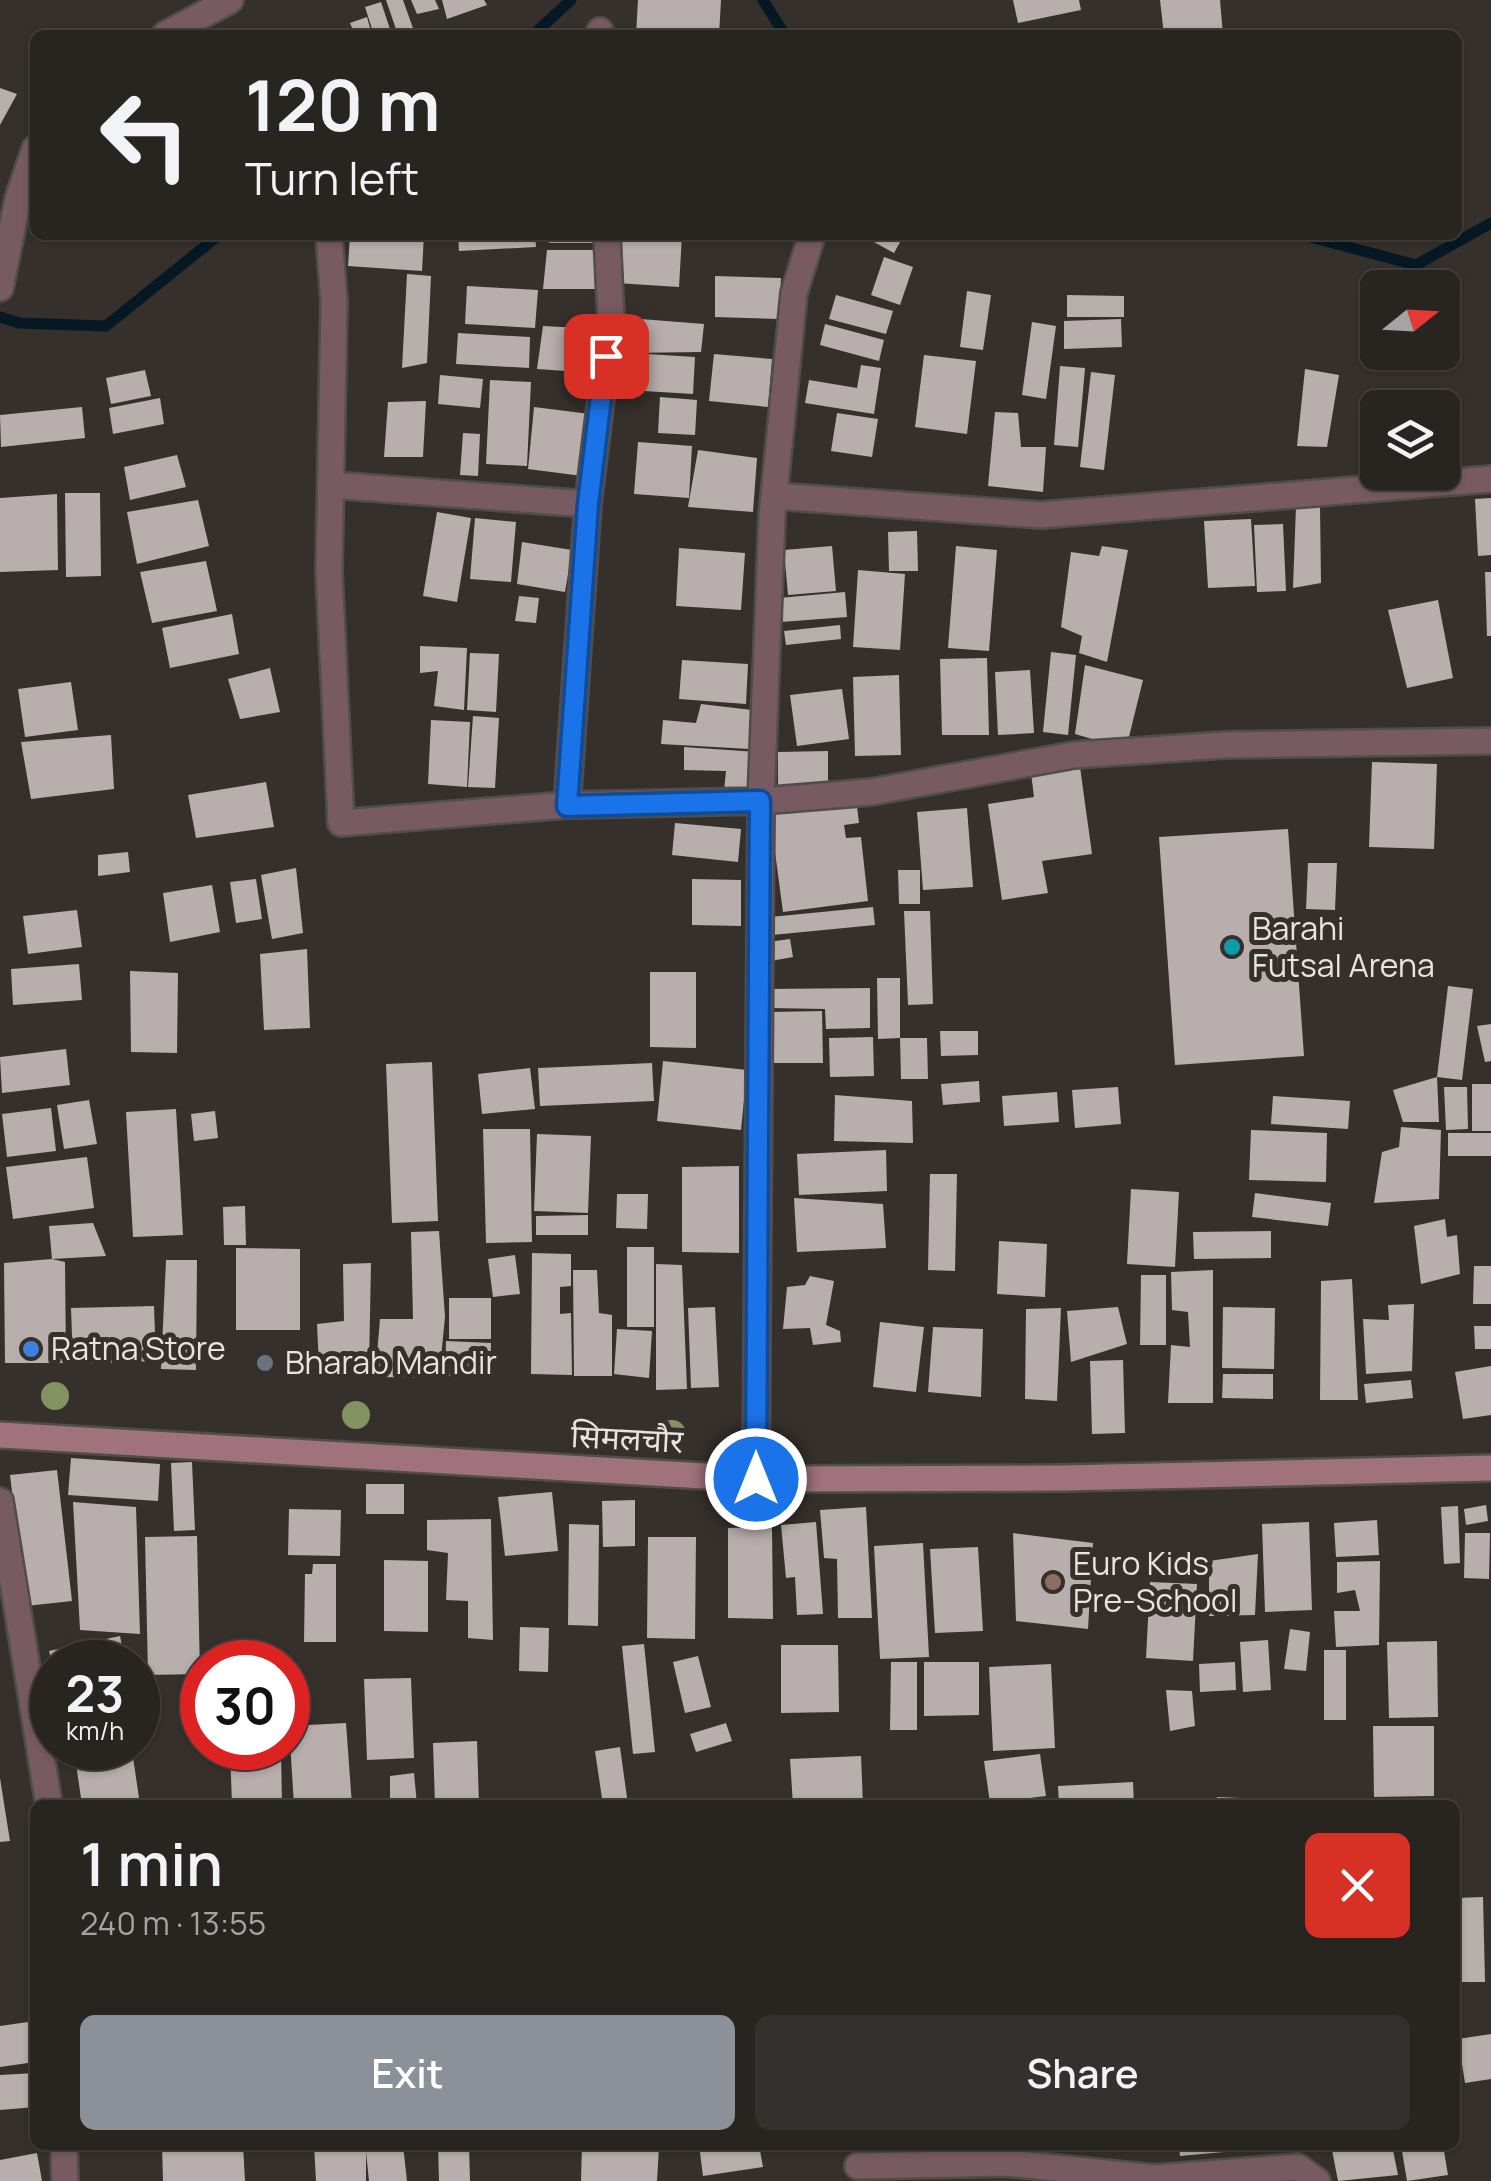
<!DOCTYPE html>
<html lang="en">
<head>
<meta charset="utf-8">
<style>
  :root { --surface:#282420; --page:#34302d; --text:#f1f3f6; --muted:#a5a4a5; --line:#44413e; --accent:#8c9099 }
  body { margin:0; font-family:Manrope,"Noto Sans Devanagari",sans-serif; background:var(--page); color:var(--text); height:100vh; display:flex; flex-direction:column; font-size:38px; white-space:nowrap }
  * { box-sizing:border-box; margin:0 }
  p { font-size:32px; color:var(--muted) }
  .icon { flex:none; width:55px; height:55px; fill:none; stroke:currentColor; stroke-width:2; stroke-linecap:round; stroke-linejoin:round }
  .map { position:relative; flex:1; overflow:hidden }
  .details { position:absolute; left:30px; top:1800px; width:1430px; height:350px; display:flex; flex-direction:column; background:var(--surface); border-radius:15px; box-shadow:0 2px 8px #0004,0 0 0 2px var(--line) }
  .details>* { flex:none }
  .hud { position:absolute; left:30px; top:30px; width:1432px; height:210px; border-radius:15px; box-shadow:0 2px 8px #0004,0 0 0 2px var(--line); background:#282420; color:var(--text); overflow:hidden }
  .needle { width:65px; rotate:72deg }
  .fabs { position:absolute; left:1360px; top:270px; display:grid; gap:20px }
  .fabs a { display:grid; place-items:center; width:100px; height:100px; border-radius:15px; background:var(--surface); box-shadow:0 2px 8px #0004,0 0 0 2px var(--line); font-size:50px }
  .speed { position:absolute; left:30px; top:1640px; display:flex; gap:20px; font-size:50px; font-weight:700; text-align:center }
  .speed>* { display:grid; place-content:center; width:130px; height:130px; border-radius:50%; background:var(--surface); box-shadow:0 2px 8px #0004,0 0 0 2px var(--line); line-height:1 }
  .speed small { font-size:25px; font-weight:400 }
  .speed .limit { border:15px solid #d22; background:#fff; color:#111 }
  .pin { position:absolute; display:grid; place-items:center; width:85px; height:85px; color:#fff; margin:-42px; border-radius:20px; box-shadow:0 5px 15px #0006 }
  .me { position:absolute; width:110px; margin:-55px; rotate:0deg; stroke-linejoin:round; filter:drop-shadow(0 0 8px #0008) }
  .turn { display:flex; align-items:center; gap:35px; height:210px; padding:0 50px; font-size:45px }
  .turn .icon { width:130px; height:130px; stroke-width:2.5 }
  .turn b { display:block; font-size:70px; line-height:85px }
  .round { display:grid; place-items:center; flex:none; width:105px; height:105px; border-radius:15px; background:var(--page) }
  .overview { display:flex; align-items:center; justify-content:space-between; height:170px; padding:0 50px }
  h1 { font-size:60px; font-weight:600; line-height:75px }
  .action { display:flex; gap:20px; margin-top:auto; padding:20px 50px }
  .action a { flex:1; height:115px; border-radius:15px; background:var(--accent); color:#fff; font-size:40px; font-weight:600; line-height:115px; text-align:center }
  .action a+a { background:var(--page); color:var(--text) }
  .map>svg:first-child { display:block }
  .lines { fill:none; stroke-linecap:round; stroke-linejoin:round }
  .stream { stroke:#051823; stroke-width:11 }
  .building { fill:#b8aead }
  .street-casing { stroke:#514d48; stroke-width:30 }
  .secondary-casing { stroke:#514d48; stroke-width:30 }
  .street { stroke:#785b62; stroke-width:25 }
  .secondary { stroke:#9f727d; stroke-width:25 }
  .tree { fill:#849261 }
  .route-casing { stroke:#114b97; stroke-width:25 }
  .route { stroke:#1a73e8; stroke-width:18 }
  .culture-dot { fill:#0f9aa8; stroke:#35302b; stroke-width:4 }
  .shop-dot { fill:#3f7fe0; stroke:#35302b; stroke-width:4 }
  .worship-dot { fill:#6b7280; stroke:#35302b; stroke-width:4 }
  .education-dot { fill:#8d6e63; stroke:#35302b; stroke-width:4 }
  .labels { text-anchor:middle; stroke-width:10; stroke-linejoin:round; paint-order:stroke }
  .poi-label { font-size:32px; fill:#e7e4e0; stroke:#35302b; text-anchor:start }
  .street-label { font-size:32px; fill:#e7e4e0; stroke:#35302b }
</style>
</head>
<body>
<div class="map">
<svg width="1491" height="2181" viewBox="0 0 1491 2181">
  <rect width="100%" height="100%" fill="#35302b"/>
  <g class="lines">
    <!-- stream -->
    <path class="stream" d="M763,0L785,35
      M533,35L571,0
      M1303,235L1416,265L1491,223
      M0,317L19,323L106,326L219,235"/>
  </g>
  <!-- building -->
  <path class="building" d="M386,0H403L414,31L398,35Z
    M411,0H435L439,9L417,14Z
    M442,0H484L487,5L447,19Z
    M638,0H721L719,35H636Z
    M1013,0H1079L1081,10L1018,23Z
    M1160,0H1220L1223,35H1164Z
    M381,2L392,35H374L365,7Z
    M367,17L372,35H355L350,23Z
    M0,88L17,94L0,125Z
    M350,235H424L422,271L348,266Z
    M458,235H535L536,247L459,251Z
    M549,235H601V243H549Z
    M619,235H682L679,287L616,283Z
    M861,235H904L894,253Z
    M547,250H605L606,289H543Z
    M884,257L913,267L900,305L871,295Z
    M407,274L431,276L427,363L402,368Z
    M715,276L781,278L779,319L715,317Z
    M467,286L538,290L535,328L465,324Z
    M967,291L991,295L983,350L960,347Z
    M836,295L893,311L886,334L829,319Z
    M1067,295L1124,296V317H1067Z
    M628,318L704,324L701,352L628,353Z
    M1121,319L1122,347L1064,349V321Z
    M1032,322L1056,326L1046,399L1022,395Z
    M825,324L884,340L879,361L820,345Z
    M543,326L599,329L594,373L537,369Z
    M458,333L530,337L529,368L456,364Z
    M647,354L695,357L693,394L644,391Z
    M714,354L772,359L768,407L709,401Z
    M924,355L976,361L967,434L915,427Z
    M861,365L881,368L874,414L805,403L809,380L857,388Z
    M1060,366L1085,368L1078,447L1054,445Z
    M1305,369L1339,375L1327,447L1297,446Z
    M145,370L151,396L111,404L106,378Z
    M1091,372L1115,375L1104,470L1080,467Z
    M440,375L483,379L480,408L438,404Z
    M490,380L531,382L527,466L486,464Z
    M660,397L697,400L695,435L658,433Z
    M160,398L164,424L113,434L109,408Z
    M426,401L423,457H384L388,402Z
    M82,407L85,438L1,447L0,415Z
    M534,407L590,414L582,476L528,469Z
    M995,412L1018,413L1021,447H1046L1043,492L988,486Z
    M837,413L878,419L872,457L831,451Z
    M463,433L480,434L478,476L460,475Z
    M638,442L692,446L689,498L634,494Z
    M698,450L757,458L753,512L688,507Z
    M177,455L186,487L130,500L124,467Z
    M65,493H100L101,576L66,577Z
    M57,494L58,570L0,572V498Z
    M1491,498V555L1478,556L1475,499Z
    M198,500L209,546L137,564L127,512Z
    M1296,506L1320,507L1321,583L1293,588Z
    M437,512L471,518L457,602L423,596Z
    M475,518L516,522L511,582L470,579Z
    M1251,519L1255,586L1208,588L1204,521Z
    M1283,524L1286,591L1257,592L1254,525Z
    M917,531L918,571H889L888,532Z
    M522,542L572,550L565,592L517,584Z
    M832,546L836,591L788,595L784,550Z
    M956,546L997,550L989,651L948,648Z
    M1102,546L1128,550L1107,662L1079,653L1082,636L1061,627L1071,552L1099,556Z
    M679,548L745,553L741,610L676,606Z
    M206,561L217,611L152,623L140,572Z
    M858,570L905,574L900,650L853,647Z
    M1485,572H1491V636H1487Z
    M845,592L847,617L781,622L779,598Z
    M519,596L539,598L536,623L515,621Z
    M1438,600L1453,678L1407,688L1388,610Z
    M232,614L239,654L170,668L162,628Z
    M840,625L841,639L786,645L784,631Z
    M420,646L467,648L464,710L434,706L438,671L420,673Z
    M1051,652L1076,655L1068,735L1043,732Z
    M470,653L499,654L496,712L467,710Z
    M987,658L989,735H942L940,659Z
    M682,660L748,664L746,704L679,699Z
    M1085,665L1143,680L1126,749L1075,734Z
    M270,668L280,712L240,719L228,679Z
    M1030,670L1034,733L998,735L995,672Z
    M899,675L901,755L855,756L853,677Z
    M71,682L78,730L25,737L18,689Z
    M842,689L849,739L797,746L790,695Z
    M701,704L752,710L750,749L661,744L663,720L696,723Z
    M473,716L499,718L495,788L468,787Z
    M431,720L470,722L467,787L428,784Z
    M111,735L114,789L31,799L21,742Z
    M684,747L757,752L754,796L724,791L726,771L684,770Z
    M828,751V789H778V752Z
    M1372,762L1437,764L1434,849L1369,847Z
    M1080,767L1092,854L1042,861L1048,893L1002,900L988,804L1034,797L1031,773Z
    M266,782L274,827L196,838L188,795Z
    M856,798L859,823L844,825L846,838L861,837L868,901L783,912L769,807Z
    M967,808L973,887L923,890L917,812Z
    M675,823L741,829L738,862L672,855Z
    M1288,829L1304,1056L1175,1065L1159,837Z
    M128,852L130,872L98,876V855Z
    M1308,863H1337L1335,910L1306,909Z
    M296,868L303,933L272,939L261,875Z
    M898,870H920V904H899Z
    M256,879L262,919L236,923L230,882Z
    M692,879L741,880V926L692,925Z
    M212,885L220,932L170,942L163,893Z
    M873,907L875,925L772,935L770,917Z
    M77,910L82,947L28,954L23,916Z
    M904,911H930L933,1004L908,1005Z
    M790,939L793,957L771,961L768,942Z
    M307,949L310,1028L264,1030L260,954Z
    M79,964L82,1000L13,1005L11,969Z
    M130,971L178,973L177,1053L131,1052Z
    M650,972H696V1048L650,1047Z
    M877,978H900V1038L878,1039Z
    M1448,986L1473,989L1462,1080L1437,1077Z
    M870,988V1028L826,1029L825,1009L770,1008L768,989Z
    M822,1011L823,1063H772L771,1012Z
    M1491,1024V1061L1485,1062L1477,1026Z
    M940,1031H978V1055L941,1056Z
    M873,1037L874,1076L830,1077L829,1038Z
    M900,1038H927L928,1079H901Z
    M66,1049L70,1085L2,1093L0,1057Z
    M663,1061L747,1070L741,1130L657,1121Z
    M432,1062L438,1221L392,1223L386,1064Z
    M652,1063L654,1101L540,1106L538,1068Z
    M530,1068L535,1109L482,1114L478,1074Z
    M1437,1077L1439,1122H1403L1393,1090Z
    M979,1081L980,1102L943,1105L941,1084Z
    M1472,1084H1491V1131H1472Z
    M1118,1087L1121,1124L1075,1128L1072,1090Z
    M1444,1087H1467L1468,1129L1446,1130Z
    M1057,1092L1059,1122L1004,1126L1002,1096Z
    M835,1095L912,1101L913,1143L834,1141Z
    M1273,1096L1350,1101L1348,1129L1271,1124Z
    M89,1100L97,1144L64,1149L57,1105Z
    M51,1108L56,1151L7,1157L2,1114Z
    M176,1109L183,1235L133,1237L126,1112Z
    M215,1111L218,1138L194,1141L191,1114Z
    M1401,1127L1441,1130L1439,1199L1374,1203L1382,1152L1399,1147Z
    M483,1129H530L532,1242L486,1243Z
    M1251,1130L1327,1133L1326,1182L1249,1180Z
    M1448,1133H1491V1156H1448Z
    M537,1134L591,1136L588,1213L534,1211Z
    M886,1150L887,1191L799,1195L797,1154Z
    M87,1157L94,1208L13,1219L6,1167Z
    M739,1166V1253L682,1252V1167Z
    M930,1174H957L955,1271L928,1270Z
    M1131,1189L1179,1192L1175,1267L1127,1264Z
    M1255,1193L1331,1203L1328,1226L1252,1217Z
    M617,1194H648L647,1229L616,1228Z
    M794,1198L883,1204L886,1248L797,1252Z
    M245,1206L246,1245H224L223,1207Z
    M588,1215V1235H536V1216Z
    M1445,1219L1447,1237L1457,1235L1460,1274L1421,1284L1414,1226Z
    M93,1223L106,1256L52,1259L49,1226Z
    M439,1231L445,1317L439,1378L375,1377L380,1319H413L411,1232Z
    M1271,1231V1258L1194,1259L1193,1232Z
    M999,1241L1047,1244L1045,1297L997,1294Z
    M627,1247H654V1327H627Z
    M236,1248L300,1249V1330H236Z
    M532,1253L571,1254V1286L560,1287V1314L571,1313L572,1375L531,1374Z
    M515,1255L520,1294L493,1297L488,1259Z
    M52,1259L65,1262L66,1363H5L4,1263Z
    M166,1260H197L196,1370L161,1369Z
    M371,1263L369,1367L319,1366L317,1324L344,1321L343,1264Z
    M656,1264L682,1265L687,1389L656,1390Z
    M1474,1266H1491V1304H1473Z
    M573,1270H597L599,1313L612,1315V1376H574Z
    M1213,1270V1403H1168L1171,1345L1190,1347L1188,1312L1172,1310L1171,1272Z
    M1141,1275H1166V1345H1140Z
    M810,1276L834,1281L826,1325L840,1331L841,1342L813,1345L810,1328L783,1329L787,1287L805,1285Z
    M1352,1279L1358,1400H1320L1321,1281Z
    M449,1298H491V1339H449Z
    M1414,1304L1412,1371L1366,1374L1363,1319L1389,1320L1388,1305Z
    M154,1306L156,1361L73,1364L71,1308Z
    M715,1307L719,1387L691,1388L688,1308Z
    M1118,1307L1127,1344L1071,1362L1067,1311Z
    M1223,1307L1275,1308L1274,1369L1222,1368Z
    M1061,1308L1057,1401L1025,1399L1026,1309Z
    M880,1322L924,1327L916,1392L873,1387Z
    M1474,1326H1491V1349H1475Z
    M933,1327L983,1329L981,1397L928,1392Z
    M617,1329L652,1331L649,1378L614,1374Z
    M446,1341L491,1343L490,1378L445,1376Z
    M1123,1360L1125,1433L1092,1434L1090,1361Z
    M1491,1366V1415L1463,1419L1455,1372Z
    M1223,1374H1273V1399L1222,1398Z
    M1411,1380L1413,1398L1366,1403L1364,1384Z
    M71,1458L160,1464L158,1501L68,1495Z
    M192,1462L195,1530L174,1531L171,1463Z
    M57,1470L72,1601L26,1606L10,1475Z
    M366,1484H404V1514H366Z
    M552,1492L558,1551L505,1556L498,1497Z
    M635,1500V1546L603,1547L602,1501Z
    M73,1502L136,1507L140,1634L80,1630Z
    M1486,1505L1488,1521L1466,1525L1464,1509Z
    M1458,1506L1460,1563L1444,1564L1441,1507Z
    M866,1507L872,1618H838L837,1559L824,1558L820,1510Z
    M289,1509L341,1510L340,1556L288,1555Z
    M491,1519L493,1640L468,1638V1601L446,1600L448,1553L427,1550V1520Z
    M1377,1520L1379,1555L1336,1557L1334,1523Z
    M816,1522L823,1614L797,1615L795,1577L786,1578L781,1525Z
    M1309,1522L1312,1610L1265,1612L1262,1524Z
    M569,1524L599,1525L598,1626L568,1625Z
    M772,1527L773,1619L728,1618V1528Z
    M1013,1533L1093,1543L1088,1629L1016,1621Z
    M1465,1533H1490L1489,1579L1464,1578Z
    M197,1536L200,1674L148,1675L145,1537Z
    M648,1537H696L695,1639L647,1638Z
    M923,1543L929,1657L880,1659L874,1546Z
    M978,1547L983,1631L935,1633L930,1549Z
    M1258,1554L1255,1615L1209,1616V1561Z
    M384,1560L428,1561V1632L384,1631Z
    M1380,1561L1379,1645L1336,1647L1334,1611H1360L1355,1590L1337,1593V1562Z
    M313,1564H336V1642H304L305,1574H312Z
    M1150,1582L1197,1584L1193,1661L1146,1658Z
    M520,1627L549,1628L548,1672L519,1671Z
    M1290,1629L1310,1632L1306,1671L1284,1669Z
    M120,1636L125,1662H52L49,1651Z
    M1268,1640L1271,1690L1243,1692L1240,1642Z
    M1437,1641L1438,1717L1389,1718L1387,1642Z
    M644,1644L655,1752L633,1754L622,1646Z
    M781,1645H838L839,1712L781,1713Z
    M1324,1650H1346V1720H1324Z
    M698,1656L711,1707L685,1713L673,1662Z
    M891,1662H917V1730H890Z
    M924,1662H979V1715L924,1716Z
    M1235,1662L1236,1690L1200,1692L1199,1664Z
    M1051,1664L1055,1748L993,1751L989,1667Z
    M411,1678L414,1758L367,1760L364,1679Z
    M1166,1690L1192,1691L1195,1726L1170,1731Z
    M346,1723L352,1805H294L289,1726Z
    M726,1723L732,1741L696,1752L690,1734Z
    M1373,1726H1434V1796L1374,1797Z
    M477,1741L479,1805H435L433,1743Z
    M620,1747L628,1805H603L595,1751Z
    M230,1748H281L282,1805H232Z
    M132,1750L140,1805H82L75,1757Z
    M1040,1754L1046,1796L990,1803L984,1761Z
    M861,1756L863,1805H793L790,1759Z
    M414,1773L417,1805H390V1776Z
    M0,1778L10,1841L0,1842Z
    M1133,1782L1134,1805H1059L1058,1786Z
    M1217,1797L1312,1801L1311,1805H1216Z
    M1483,1897L1485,1982H1455V1898Z
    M35,2021V2062L0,2067V2026Z
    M1491,2034V2079L1465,2083L1458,2039Z
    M35,2073V2107L0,2110V2075Z
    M162,2145H243L245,2181H163Z
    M314,2145H403L407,2181H369L366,2152V2181H316Z
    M438,2145H469L470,2181H439Z
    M582,2145L659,2147L657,2181H581Z
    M699,2145H759L763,2167L703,2176Z
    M1179,2145H1223L1224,2152L1180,2156Z
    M1331,2145H1392L1398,2175L1338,2181Z
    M1401,2145H1443L1448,2175L1407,2181Z
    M37,2153L42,2181H0V2160Z"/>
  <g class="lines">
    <defs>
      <path id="street" d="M600,31V35
        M165,35L230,0
        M329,235L334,302L329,572L341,823L567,805L761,801L871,792L1074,755L1225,745L1491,741
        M0,288L18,199L35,149
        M331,485L588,504
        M775,496L1041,515L1491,479
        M567,805L588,504L611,319L607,235
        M756,1479L761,801L772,516L794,293L812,235
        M0,1501L49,1805
        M64,2145L65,2181
        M858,2166L1007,2163L1154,2178L1298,2167L1317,2181"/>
      <path id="secondary" d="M0,1435L756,1479L1065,1478L1491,1468"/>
    </defs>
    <!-- street casing -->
    <use href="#street" class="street-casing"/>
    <!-- secondary casing -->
    <use href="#secondary" class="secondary-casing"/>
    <!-- street -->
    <use href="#street" class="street"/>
    <!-- secondary -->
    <use href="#secondary" class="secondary"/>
  </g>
  <!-- trees -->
  <g class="tree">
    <circle cx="55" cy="1396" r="14"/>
    <circle cx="356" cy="1415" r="14"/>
    <circle cx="672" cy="1434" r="14"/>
  </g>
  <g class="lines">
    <defs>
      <path id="route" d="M606,356L588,504L567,806L760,801L756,1479"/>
    </defs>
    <!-- route casing -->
    <use href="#route" class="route-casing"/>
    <!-- route -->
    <use href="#route" class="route"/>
  </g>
  <!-- markers -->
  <circle class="culture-dot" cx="1232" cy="947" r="10"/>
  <circle class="shop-dot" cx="31" cy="1349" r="10"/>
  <circle class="worship-dot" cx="265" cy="1363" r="10"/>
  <circle class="education-dot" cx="1053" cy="1582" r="10"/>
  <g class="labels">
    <!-- poi labels -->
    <g class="poi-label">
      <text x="1252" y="940">Barahi<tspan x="1252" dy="37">Futsal Arena</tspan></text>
      <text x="51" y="1360">Ratna Store</text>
      <text x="285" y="1374">Bharab Mandir</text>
      <text x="1073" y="1575">Euro Kids<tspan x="1073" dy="37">Pre-School</tspan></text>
    </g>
    <!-- street labels -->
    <g class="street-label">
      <text transform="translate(627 1439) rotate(3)" y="11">सिमलचौर</text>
    </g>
  </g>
</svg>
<div class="fabs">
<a><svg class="needle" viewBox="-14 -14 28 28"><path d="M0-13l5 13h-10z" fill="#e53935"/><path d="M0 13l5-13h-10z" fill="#a5a4a5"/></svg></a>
<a><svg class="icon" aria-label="layers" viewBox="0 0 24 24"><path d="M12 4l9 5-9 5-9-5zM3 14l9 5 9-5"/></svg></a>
</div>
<div class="speed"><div>23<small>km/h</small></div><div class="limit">30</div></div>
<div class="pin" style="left:606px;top:356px;background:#d93025"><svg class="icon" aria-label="arrive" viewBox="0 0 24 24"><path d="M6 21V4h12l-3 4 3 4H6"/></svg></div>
<svg class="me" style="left:756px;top:1479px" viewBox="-20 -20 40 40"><circle r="17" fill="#1a73e8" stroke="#fff" stroke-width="3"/><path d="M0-11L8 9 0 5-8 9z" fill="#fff"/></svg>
<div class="hud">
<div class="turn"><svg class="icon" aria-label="left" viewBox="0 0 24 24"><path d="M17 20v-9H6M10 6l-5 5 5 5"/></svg><div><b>120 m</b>Turn left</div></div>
</div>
<section class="details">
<div class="overview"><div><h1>1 min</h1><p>240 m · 13:55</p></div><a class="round" style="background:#d93025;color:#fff"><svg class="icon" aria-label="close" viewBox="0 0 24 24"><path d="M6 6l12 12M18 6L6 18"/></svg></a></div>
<div class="action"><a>Exit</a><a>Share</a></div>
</section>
</div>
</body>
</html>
